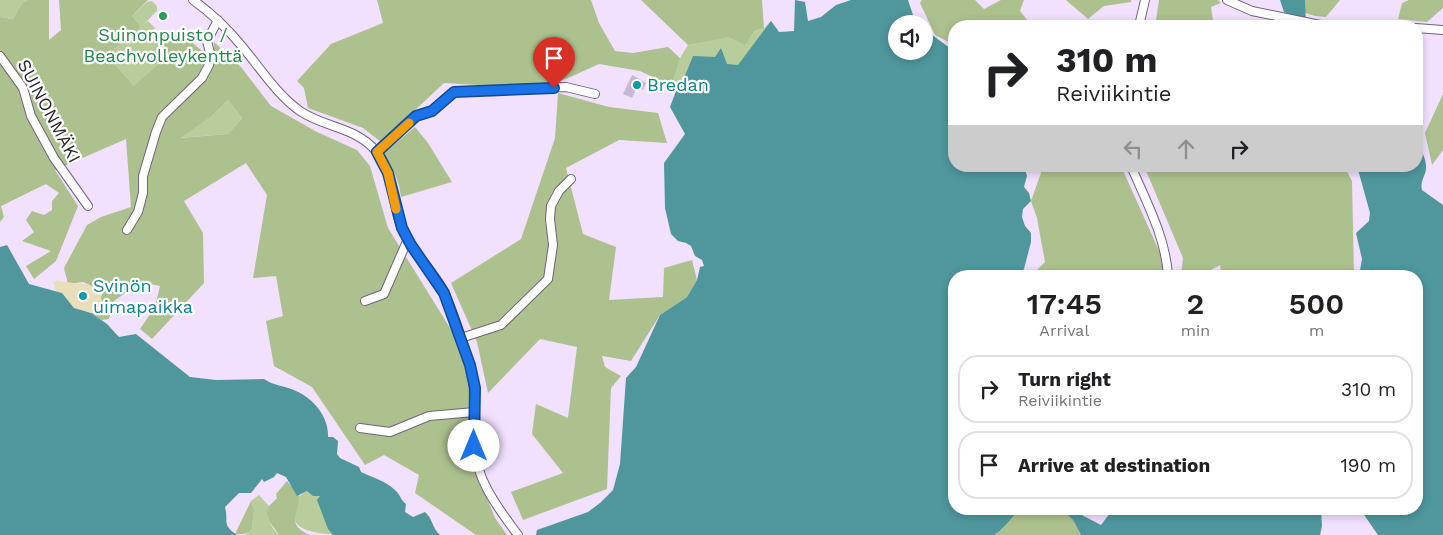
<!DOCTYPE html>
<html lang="en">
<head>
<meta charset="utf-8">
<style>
  :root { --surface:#fff; --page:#f6f6f6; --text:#202124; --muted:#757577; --line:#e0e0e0 }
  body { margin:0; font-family:"Work Sans",sans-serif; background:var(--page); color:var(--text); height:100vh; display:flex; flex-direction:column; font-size:19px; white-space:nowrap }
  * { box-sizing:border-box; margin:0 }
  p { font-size:16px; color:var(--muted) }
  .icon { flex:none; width:28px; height:28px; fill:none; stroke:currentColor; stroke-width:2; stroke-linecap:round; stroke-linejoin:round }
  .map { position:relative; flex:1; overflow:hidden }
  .side { position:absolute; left:948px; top:270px; width:475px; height:245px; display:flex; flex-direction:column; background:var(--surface); border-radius:20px; box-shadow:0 2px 8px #0003 }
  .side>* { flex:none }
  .top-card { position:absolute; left:948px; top:20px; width:475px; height:152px; border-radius:20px; box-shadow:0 2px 8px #0003; background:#fff; color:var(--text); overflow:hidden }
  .controls { position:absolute; left:888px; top:15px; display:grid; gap:10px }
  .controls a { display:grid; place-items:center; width:45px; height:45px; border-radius:50%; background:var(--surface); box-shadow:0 2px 8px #0003; font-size:25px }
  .pin { position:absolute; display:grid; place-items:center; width:42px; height:42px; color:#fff; margin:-51px -21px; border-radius:50% 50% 50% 0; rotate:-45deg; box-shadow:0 0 5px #0007 }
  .pin .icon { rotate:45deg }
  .me { position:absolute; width:55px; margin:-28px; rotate:0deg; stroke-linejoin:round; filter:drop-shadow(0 0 4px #0008) }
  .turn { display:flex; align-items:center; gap:18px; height:105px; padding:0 25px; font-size:22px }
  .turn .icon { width:65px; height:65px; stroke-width:2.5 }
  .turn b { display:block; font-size:35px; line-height:42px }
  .lanes { display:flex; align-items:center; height:48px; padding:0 25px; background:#0003; justify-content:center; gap:25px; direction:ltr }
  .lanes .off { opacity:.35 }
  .eta { display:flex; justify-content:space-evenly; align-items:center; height:85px; text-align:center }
  .eta b { font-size:30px; font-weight:600; line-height:35px }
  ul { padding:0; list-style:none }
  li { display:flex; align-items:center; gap:15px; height:68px; margin:0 10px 8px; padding:0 15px; border:2px solid var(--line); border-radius:20px }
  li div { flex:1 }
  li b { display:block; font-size:19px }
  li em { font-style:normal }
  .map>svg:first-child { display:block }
  .green { fill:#b9cd9c }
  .forest { fill:#adc18e; fill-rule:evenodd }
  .sand { fill:#e8deb9 }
  .water { fill:#4f979d }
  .building { fill:#c8b8d6 }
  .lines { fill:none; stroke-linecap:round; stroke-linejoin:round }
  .minor-casing { stroke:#71627d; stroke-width:10 }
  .minor { stroke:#fff; stroke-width:8 }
  .route-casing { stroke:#114b97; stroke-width:12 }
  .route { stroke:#1a73e8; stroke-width:9 }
  .slow { stroke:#f59e0b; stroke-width:9 }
  .leisure-dot { fill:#2e9e5b; stroke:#fff; stroke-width:2 }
  .culture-dot { fill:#0f9aa8; stroke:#fff; stroke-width:2 }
  .labels { text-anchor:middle; stroke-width:4.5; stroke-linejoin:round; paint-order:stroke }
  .leisure-label { font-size:18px; fill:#27864d; stroke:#fff }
  .culture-label { font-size:18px; fill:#0d838f; stroke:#fff; text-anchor:start }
  .street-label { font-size:18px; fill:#251f2a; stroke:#fff }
</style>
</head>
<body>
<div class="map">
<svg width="1443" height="535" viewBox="0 0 1443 535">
  <rect width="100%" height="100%" fill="#f1e0fe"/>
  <!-- green -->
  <path class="green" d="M0,0H28L22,3L13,19L0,17Z
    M152,1L157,6V11L141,27L132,16L147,2Z
    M148,21L155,28L148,35L168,56L135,87L107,55Z
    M771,21L779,32H783V42L695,92L672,86L680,58L688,45L754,31L764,28Z
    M228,100L242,118L228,134L178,138L212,116Z
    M308,481L353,535C336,535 297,535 294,518C293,510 300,504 299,496L307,491Z
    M259,495L269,506C267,517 271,528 279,535H245L252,529L254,509L251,501Z"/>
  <!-- forest -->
  <path class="forest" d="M28,0H49V40L61,30L59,0H148L132,16L141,27L107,55L134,86L168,56L148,35L182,34L214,61V42L241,67L271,106L317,132L357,150L370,166L388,228L460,344L474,388L471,459L495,518L507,535H476L415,493L419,475L384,455L365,465L312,387L274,366L266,321L283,316L276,276L253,278L267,195L246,163L184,201L203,233L204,283L152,339L140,329L155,307L160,286L141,282L114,301L109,319L101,320L91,313L103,312L98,289L83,282L68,284L64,268L87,225L101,217L131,207L126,139L55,170L78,206L56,261L34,279L26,266L51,251L22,241L34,232L26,220L32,211L44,215L52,210V201L59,193L46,184L1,206L4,217L0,222V17L13,19L22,3ZM228,100L242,118L228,134L180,138L212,116Z
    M377,0H591L599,23L615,51L633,53L668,47L680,58L672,86L640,71L599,64L566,79L543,84L494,86L444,83L381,142L363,128L308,108L304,88L297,81L331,44L383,23Z
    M641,0H762L764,28L754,31L745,45L729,37L688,45Z
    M922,0H975L984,9L1001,0H1024L1020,11L1032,26H954V45L935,35L920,3Z
    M1066,0H1131V2L1104,6L1088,19Z
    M1159,0H1218L1221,3L1211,7L1214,26H1155Z
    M1305,0H1340L1326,17L1315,16L1305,13Z
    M1409,0H1443V8L1427,22L1398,19L1402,3Z
    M558,93L609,107L658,113L667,143L619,140L566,168L583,234L616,247L609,300L663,297L664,268L692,260L697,280L687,297L660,315L631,361L602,356L605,367L621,376L611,388L607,489L523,520L511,492L563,473L532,434L536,404L568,418L577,347L540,339L488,393L477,342L451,283L521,239L555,138Z
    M1443,94V150L1432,165L1425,133Z
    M415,127L428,143L452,182L401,197C399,179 393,168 383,154Z
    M1037,166H1121L1165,264V276H1031L1045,262L1037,218L1031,201L1041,173Z
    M1144,166H1344L1352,181L1354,276H1222L1220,265L1209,271L1210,276H1181L1183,258Z
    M287,481L299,496C300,513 284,524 310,535H279L270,522L267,514L269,506L277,498L276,494Z
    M251,501L254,509L252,529C247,534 242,535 235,534Z
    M1030,509H1061L1073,520L1081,535H994C1004,530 1010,518 1019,511L1025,514Z"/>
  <!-- sand -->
  <path class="sand" d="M58,280C75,286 88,279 102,294L101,299L108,309C97,316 85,311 74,308L62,293L56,291L53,282Z"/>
  <!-- water -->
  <path class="water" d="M795,0L805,2L808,21L821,17L836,5L851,0H908L916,24H896V51H924V29L954,51V166H1024L1027,176L1024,187L1029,193L1031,201L1023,209L1022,217L1025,226L1031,233V242L1024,269L1017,276H954V509H1030L1025,514L1019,511C1010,518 1004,530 994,535H536L537,530L588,512L600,503L613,490L620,464L626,378L636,367L660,315L687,297L697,280L700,267L704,266L702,260L695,256L691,246L686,243L678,241L671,234L665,208L664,163L685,134L670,107L676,91L680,88L693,56L715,57L721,48L727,64L738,65L771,21L779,32L794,31Z
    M1280,0H1305L1306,26H1294L1297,22L1294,16L1284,12Z
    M1416,141C1421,149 1427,160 1426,169C1425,177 1420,181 1422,190L1443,205V535H1378L1360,509H1416V276H1359L1362,259L1356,233L1369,221L1370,213L1357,166H1416Z
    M7,245L29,284L62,293L74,308L91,313L107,324L119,337L136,334L190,377L216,380L264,379C274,386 286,386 296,391C314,399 329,417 328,437H333L338,441L337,454L340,458L359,467L361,472C373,478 385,480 396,491C400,495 401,500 406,504L405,512L413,517L425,512C433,519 432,528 440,535H333L328,529L317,500L320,496H313L307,491L297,496L286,477L277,473L274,477L264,482L262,479L251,493H239L225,507C229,522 221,524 237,535H0V247Z
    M1061,509H1076L1078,513L1101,525L1113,509H1321L1322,526L1320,535H1081L1073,520Z"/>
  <!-- building -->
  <path class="building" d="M632,75L646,83L643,90L637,87L632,98L623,94Z"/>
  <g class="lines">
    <defs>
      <path id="minor" d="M193,0C211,13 226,27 240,44C259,66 276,94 300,111C325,128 356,127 376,151C395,173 391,203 402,229C412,251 430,267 442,288C454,311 461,338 469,363C478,390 472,416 474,445C476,480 498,508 518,535
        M1227,0L1252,11L1325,26
        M1139,26L1145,0
        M1416,28L1443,30
        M0,56L23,88L31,116L54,158L88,206
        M377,152L416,116L432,111L454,92L566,87L595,94
        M1131,166C1146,201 1166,238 1168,276
        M127,230L138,212L143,193V176L156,132L162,117L202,78L209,65L211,57L207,41L218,20
        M365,301L384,294L408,239
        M461,338L501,325L548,279L553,245L550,219L551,206L559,191L571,179
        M360,428L390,432L429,416L475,412"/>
    </defs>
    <!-- minor casing -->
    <use href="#minor" class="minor-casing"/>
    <!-- minor -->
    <use href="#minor" class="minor"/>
  </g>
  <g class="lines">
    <defs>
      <path id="route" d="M474,446L475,388L470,365L444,293L411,245L402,228L388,173L377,152L416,116L432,111L454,92L554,88"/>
    </defs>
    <!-- route casing -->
    <use href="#route" class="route-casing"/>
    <!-- route -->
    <use href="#route" class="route"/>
    <!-- slow -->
    <path class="slow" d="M396,209L388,173L377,152L409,123"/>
  </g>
  <!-- markers -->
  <circle class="leisure-dot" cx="163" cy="16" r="5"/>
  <g class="culture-dot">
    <circle cx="637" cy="85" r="5"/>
    <circle cx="83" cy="296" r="5"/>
  </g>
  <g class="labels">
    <!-- leisure labels -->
    <g class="leisure-label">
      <text x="163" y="41">Suinonpuisto /<tspan x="163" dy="21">Beachvolleykenttä</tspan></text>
    </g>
    <!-- culture labels -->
    <g class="culture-label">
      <text x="647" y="91">Bredan</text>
      <text x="93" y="292">Svinön<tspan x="93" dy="21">uimapaikka</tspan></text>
    </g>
    <!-- street labels -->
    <g class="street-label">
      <text transform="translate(49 111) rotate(62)" y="6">SUINONMÄKI</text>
    </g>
  </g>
</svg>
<div class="controls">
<a><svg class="icon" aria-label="sound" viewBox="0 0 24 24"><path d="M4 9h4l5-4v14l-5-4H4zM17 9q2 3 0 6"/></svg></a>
</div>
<div class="pin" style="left:554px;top:88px;background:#d93025"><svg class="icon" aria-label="arrive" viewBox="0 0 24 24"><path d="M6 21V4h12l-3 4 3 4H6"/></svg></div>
<svg class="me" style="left:474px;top:446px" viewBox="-20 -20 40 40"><circle r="19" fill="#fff"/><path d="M0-13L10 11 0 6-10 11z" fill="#1a73e8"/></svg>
<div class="top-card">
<div class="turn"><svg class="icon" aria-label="right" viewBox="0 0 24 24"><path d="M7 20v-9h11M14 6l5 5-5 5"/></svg><div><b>310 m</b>Reiviikintie</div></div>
<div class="lanes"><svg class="icon off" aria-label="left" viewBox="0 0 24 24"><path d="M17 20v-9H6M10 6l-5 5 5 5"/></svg><svg class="icon off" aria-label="ahead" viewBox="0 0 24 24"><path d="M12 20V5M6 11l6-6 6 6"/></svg><svg class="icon" aria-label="right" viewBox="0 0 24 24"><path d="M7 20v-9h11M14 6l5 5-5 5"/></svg></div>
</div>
<section class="side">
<div class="eta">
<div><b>17:45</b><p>Arrival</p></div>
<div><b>2</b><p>min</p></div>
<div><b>500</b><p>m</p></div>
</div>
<ul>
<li><svg class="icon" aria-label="right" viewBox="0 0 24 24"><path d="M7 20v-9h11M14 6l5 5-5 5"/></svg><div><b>Turn right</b><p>Reiviikintie</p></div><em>310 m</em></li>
<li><svg class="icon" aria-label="arrive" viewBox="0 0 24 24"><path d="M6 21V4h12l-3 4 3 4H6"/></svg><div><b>Arrive at destination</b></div><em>190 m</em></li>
</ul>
</section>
</div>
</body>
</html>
